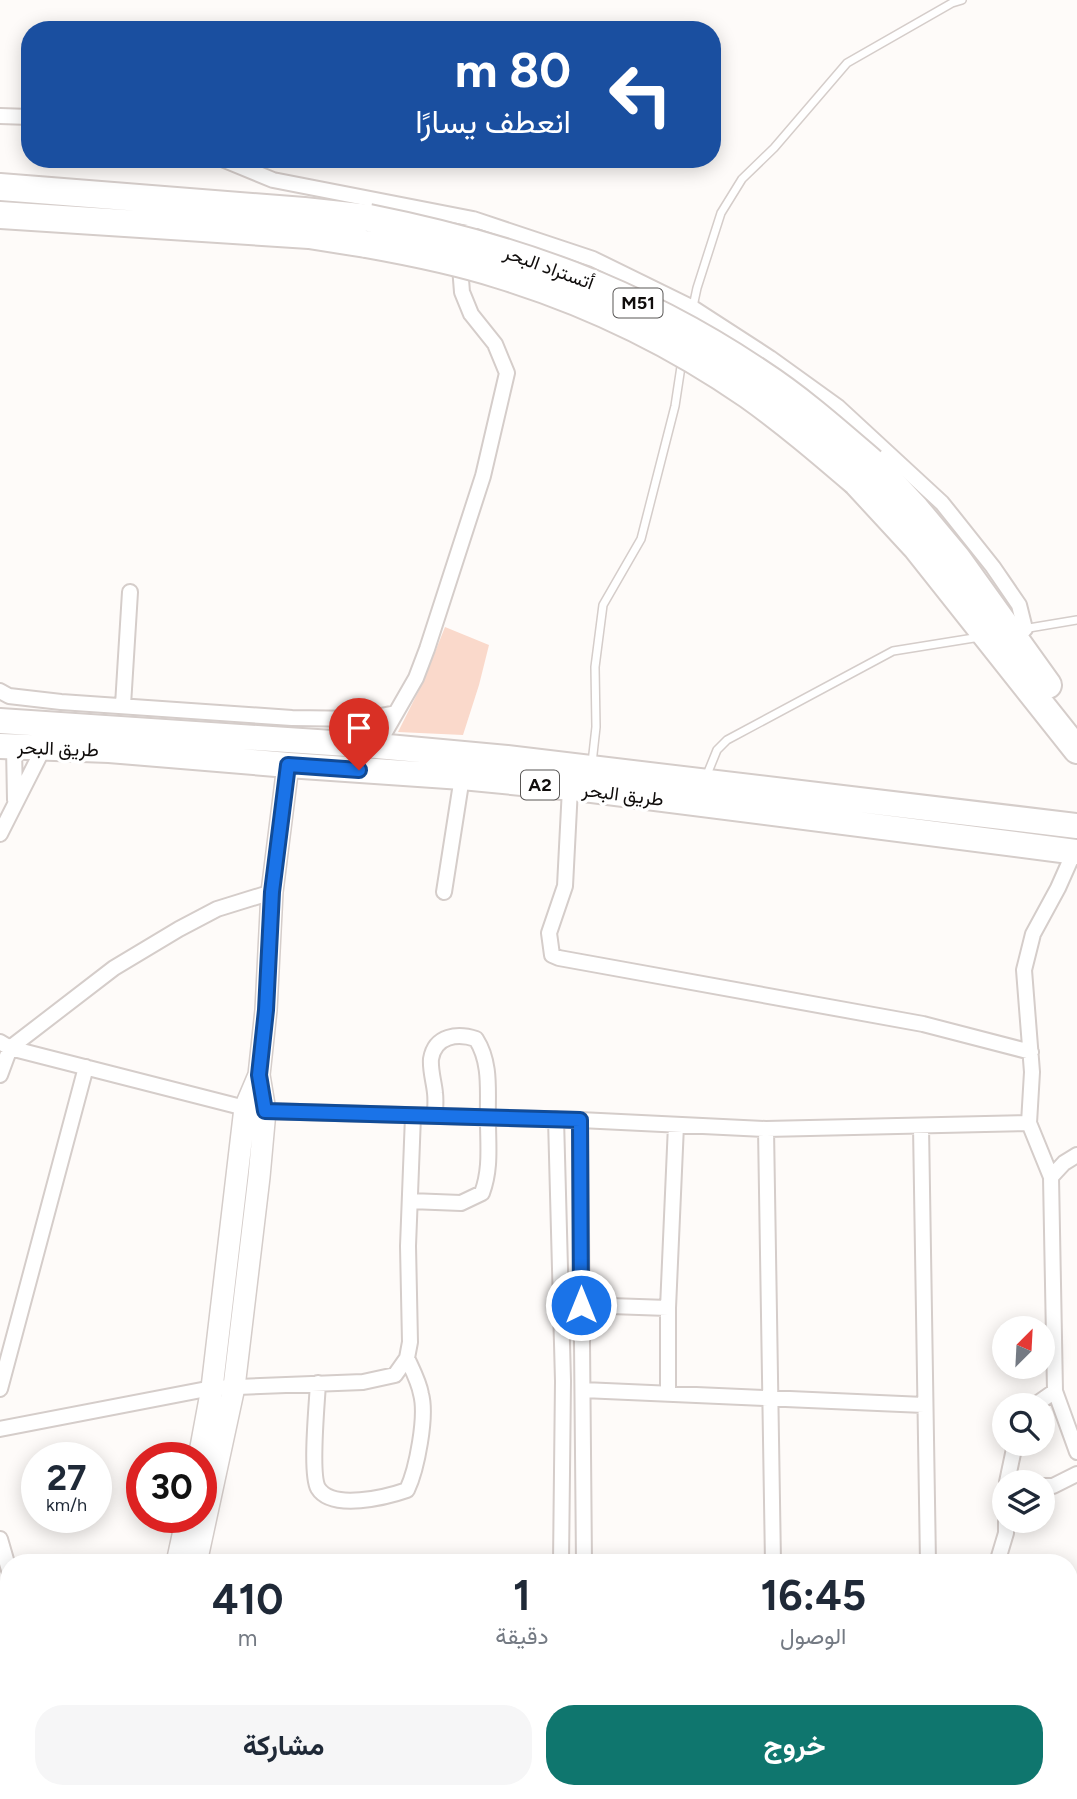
<!DOCTYPE html>
<html lang="ar">
<head>
<meta charset="utf-8">
<style>
  :root { --surface:#fff; --page:#f6f6f7; --text:#1f2937; --muted:#747a83; --accent:#0f766e }
  body { margin:0; font-family:Figtree,Vazirmatn,sans-serif; background:var(--page); color:var(--text); direction:rtl; height:100vh; display:flex; flex-direction:column; font-size:26px; white-space:nowrap }
  * { box-sizing:border-box; margin:0 }
  p { font-size:23px; color:var(--muted) }
  .icon { flex:none; width:38px; height:38px; fill:none; stroke:currentColor; stroke-width:2; stroke-linecap:round; stroke-linejoin:round }
  .map { position:relative; flex:1; overflow:hidden; direction:ltr }
  .drawer { position:absolute; left:0px; top:1554px; width:1078px; height:245px; display:flex; flex-direction:column; background:var(--surface); border-radius:28px 28px 0 0; box-shadow:0 4px 18px #0003; direction:rtl }
  .drawer>* { flex:none }
  .guide { position:absolute; left:21px; top:21px; width:700px; height:147px; border-radius:28px; box-shadow:0 4px 18px #0003; direction:rtl; background:#1a4fa0; color:#fff; overflow:hidden }
  .needle { width:46px; rotate:24deg }
  .buttons { position:absolute; left:992px; top:1316px; display:grid; gap:14px }
  .buttons a { display:grid; place-items:center; width:63px; height:63px; border-radius:50%; background:var(--surface); box-shadow:0 4px 18px #0003; font-size:35px }
  .speed { position:absolute; left:21px; top:1442px; display:flex; gap:14px; font-size:35px; font-weight:700; text-align:center }
  .speed>* { display:grid; place-content:center; width:91px; height:91px; border-radius:50%; background:var(--surface); box-shadow:0 4px 18px #0003; line-height:1 }
  .speed small { font-size:18px; font-weight:400 }
  .speed .limit { border:10px solid #d22; background:#fff; color:#111 }
  .pin { position:absolute; display:grid; place-items:center; width:60px; height:60px; color:#fff; margin:-72px -30px; border-radius:50% 50% 50% 0; rotate:-45deg; box-shadow:0 0 7px #0007 }
  .pin .icon { rotate:45deg }
  .me { position:absolute; width:77px; margin:-38px; rotate:0deg; stroke-linejoin:round; filter:drop-shadow(0 0 5px #0008) }
  .turn { display:flex; align-items:center; gap:24px; height:147px; padding:0 35px; font-size:32px }
  .turn .icon { width:91px; height:91px; stroke-width:2.5 }
  .turn b { display:block; font-size:49px; line-height:60px }
  .eta { display:flex; justify-content:space-evenly; align-items:center; height:119px; text-align:center }
  .eta b { font-size:42px; font-weight:700; line-height:49px }
  .action { display:flex; gap:14px; margin-top:auto; padding:14px 35px }
  .action a { flex:1; height:80px; border-radius:28px; background:var(--accent); color:#fff; font-size:28px; font-weight:700; line-height:80px; text-align:center }
  .action a+a { background:var(--page); color:var(--text) }
  .map>svg:first-child { display:block }
  .green { fill:#fad9cb }
  .lines { fill:none; stroke-linecap:round; stroke-linejoin:round }
  .service-casing { stroke:#d5cdca; stroke-width:10 }
  .minor-casing { stroke:#d5cdca; stroke-width:18 }
  .secondary-casing { stroke:#d5cdca; stroke-width:24 }
  .trunk-casing { stroke:#d5cdca; stroke-width:28 }
  .motorway-casing { stroke:#d5cdca; stroke-width:30 }
  .service { stroke:#fff; stroke-width:7 }
  .minor { stroke:#fff; stroke-width:14 }
  .secondary { stroke:#fff; stroke-width:21 }
  .trunk { stroke:#fff; stroke-width:24 }
  .motorway { stroke:#fff; stroke-width:26 }
  .motorway-bridge-casing { stroke:#d5cdca; stroke-width:30; stroke-linecap:butt }
  .motorway-bridge { stroke:#fff; stroke-width:26 }
  .route-casing { stroke:#114b97; stroke-width:18 }
  .route { stroke:#1a73e8; stroke-width:12 }
  .labels { text-anchor:middle; stroke-width:7; stroke-linejoin:round; paint-order:stroke }
  .shield { fill:#fff; stroke:#585655; stroke-width:2 }
  .shield-label { font-size:18px; font-weight:bold; fill:#100d0c }
  .street-label { font-size:19px; fill:#100d0c; stroke:#fff }
</style>
</head>
<body>
<div class="map">
<svg width="1077" height="1799" viewBox="0 0 1077 1799">
  <rect width="100%" height="100%" fill="#fefbf9"/>
  <!-- green -->
  <path class="green" d="M445,627L489,645L479,685L463,735L398,732L423,682Z"/>
  <g class="lines">
    <defs>
      <path id="service" d="M689,325L697,288L721,213L742,179L774,148L847,63L952,3L962,0
        M1023,629L1077,620
        M592,763L596,727L595,667L603,605L641,539L675,406L682,360
        M706,777L717,750L727,740L893,651L980,637"/>
      <path id="minor" d="M0,116L30,117
        M222,159L273,180L473,219L459,254L462,292L471,314L495,344L507,373L483,476L427,649L416,678L377,746
        M473,219L593,259L693,308L770,358L838,407L942,503L993,567L1019,605L1025,629
        M0,691L9,696L61,702L292,718L365,719L396,713
        M123,705L130,592
        M14,747L15,800
        M570,788L565,886L549,933L552,955L559,958L923,1024L1031,1052
        M0,834L44,747
        M1074,852L1058,888L1033,934L1024,970L1032,1072L1029,1123L1051,1177L1055,1391L1077,1452
        M444,892L462,777
        M0,1042L10,1048L245,1108L265,1111L580,1120L766,1129L1029,1123
        M0,1075L10,1048L114,968L179,929L217,909L272,892
        M556,1119L563,1381L561,1563
        M580,1120L584,1563
        M921,1126L928,1563
        M766,1129L773,1563
        M1051,1177L1064,1163L1077,1155
        M410,1201L461,1203L482,1193C491,1169 488,1146 488,1121C487,1093 492,1064 476,1039C458,1033 435,1035 431,1059C430,1070 434,1082 435,1093C436,1101 435,1108 435,1116
        M581,1305L668,1308
        M318,1383C317,1404 310,1473 318,1488C332,1511 387,1497 407,1490C417,1469 427,1416 421,1394C419,1382 412,1369 407,1358
        M0,1389L86,1067
        M583,1390L924,1405
        M668,1394V1308L676,1125
        M1035,1405L1055,1391
        M0,1429L212,1388L363,1382L395,1375L407,1358L410,1342L408,1246L413,1116
        M1007,1482L1015,1444
        M1043,1486H1053L1077,1474
        M0,1539L9,1570
        M997,1563L1006,1533V1521
        M0,1615L9,1612
        M1069,1671L1077,1667
        M1069,1694L1077,1690
        M77,1790L80,1799
        M561,1790L562,1799
        M587,1790V1799
        M672,1790V1799
        M779,1790V1799
        M803,1799L821,1790
        M855,1799L872,1790"/>
      <path id="secondary" d="M199,1458L212,1388L245,1108L259,1075
        M177,1563L187,1517
        M196,1563L234,1387L259,1177L265,1111L259,1075L266,1010L272,892L288,765
        M119,1799L121,1790
        M137,1799L139,1790"/>
      <path id="trunk" d="M0,721L377,746L507,758L1077,826
        M0,746L109,750L288,765L462,777L592,790L1077,852"/>
      <path id="motorway" d="M0,187L304,211L369,218
        M0,215L309,235L366,244
        M872,462L916,509L957,558L1048,685
        M856,482L916,547L1077,750"/>
    </defs>
    <!-- service casing -->
    <use href="#service" class="service-casing"/>
    <!-- minor casing -->
    <use href="#minor" class="minor-casing"/>
    <!-- secondary casing -->
    <use href="#secondary" class="secondary-casing"/>
    <!-- trunk casing -->
    <use href="#trunk" class="trunk-casing"/>
    <!-- motorway casing -->
    <use href="#motorway" class="motorway-casing"/>
    <!-- service -->
    <use href="#service" class="service"/>
    <!-- minor -->
    <use href="#minor" class="minor"/>
    <!-- secondary -->
    <use href="#secondary" class="secondary"/>
    <!-- trunk -->
    <use href="#trunk" class="trunk"/>
    <!-- motorway -->
    <use href="#motorway" class="motorway"/>
    <defs>
      <path id="motorway-bridge" d="M369,218C514,247 636,290 760,373C800,399 836,431 872,462
        M366,244C411,252 456,261 500,275C588,302 673,343 748,395C786,422 821,452 856,482"/>
    </defs>
    <!-- motorway-bridge casing -->
    <use href="#motorway-bridge" class="motorway-bridge-casing"/>
    <!-- motorway-bridge -->
    <use href="#motorway-bridge" class="motorway-bridge"/>
  </g>
  <g class="lines">
    <defs>
      <path id="route" d="M359,770L288,765L272,892L266,1010L259,1075L265,1111L580,1120L581,1305"/>
    </defs>
    <!-- route casing -->
    <use href="#route" class="route-casing"/>
    <!-- route -->
    <use href="#route" class="route"/>
  </g>
  <g class="labels">
    <!-- shield labels -->
    <g class="shield">
      <rect x="613.5" y="288.5" width="49" height="29" rx="5"/>
      <rect x="521" y="770.5" width="38" height="29" rx="5"/>
    </g>
    <g class="shield-label">
      <text x="638" y="309">M51</text>
      <text x="540" y="791">A2</text>
    </g>
    <!-- street labels -->
    <g class="street-label">
      <text transform="translate(549 267) rotate(20)" y="7">أتستراد البحر</text>
      <text transform="translate(58 748) rotate(2)" y="7">طريق البحر</text>
      <text transform="translate(623 794) rotate(7)" y="7">طريق البحر</text>
    </g>
  </g>
</svg>
<div class="buttons">
<a><svg class="needle" viewBox="-14 -14 28 28"><path d="M0-13l5 13h-10z" fill="#e53935"/><path d="M0 13l5-13h-10z" fill="#747a83"/></svg></a>
<a><svg class="icon" aria-label="search" viewBox="0 0 24 24"><circle cx="10" cy="10" r="6"/><path d="M15 15l6 6"/></svg></a>
<a><svg class="icon" aria-label="layers" viewBox="0 0 24 24"><path d="M12 4l9 5-9 5-9-5zM3 14l9 5 9-5"/></svg></a>
</div>
<div class="speed"><div>27<small>km/h</small></div><div class="limit">30</div></div>
<div class="pin" style="left:359px;top:770px;background:#d93025"><svg class="icon" aria-label="arrive" viewBox="0 0 24 24"><path d="M6 21V4h12l-3 4 3 4H6"/></svg></div>
<svg class="me" style="left:581px;top:1305px" viewBox="-20 -20 40 40"><circle r="17" fill="#1a73e8" stroke="#fff" stroke-width="3"/><path d="M0-11L8 9 0 5-8 9z" fill="#fff"/></svg>
<div class="guide">
<div class="turn"><svg class="icon" aria-label="left" viewBox="0 0 24 24"><path d="M17 20v-9H6M10 6l-5 5 5 5"/></svg><div><b>80 m</b>انعطف يسارًا</div></div>
</div>
<section class="drawer">
<div class="eta">
<div><b>16:45</b><p>الوصول</p></div>
<div><b>1</b><p>دقيقة</p></div>
<div><b>410</b><p>m</p></div>
</div>
<div class="action"><a>خروج</a><a>مشاركة</a></div>
</section>
</div>
</body>
</html>
